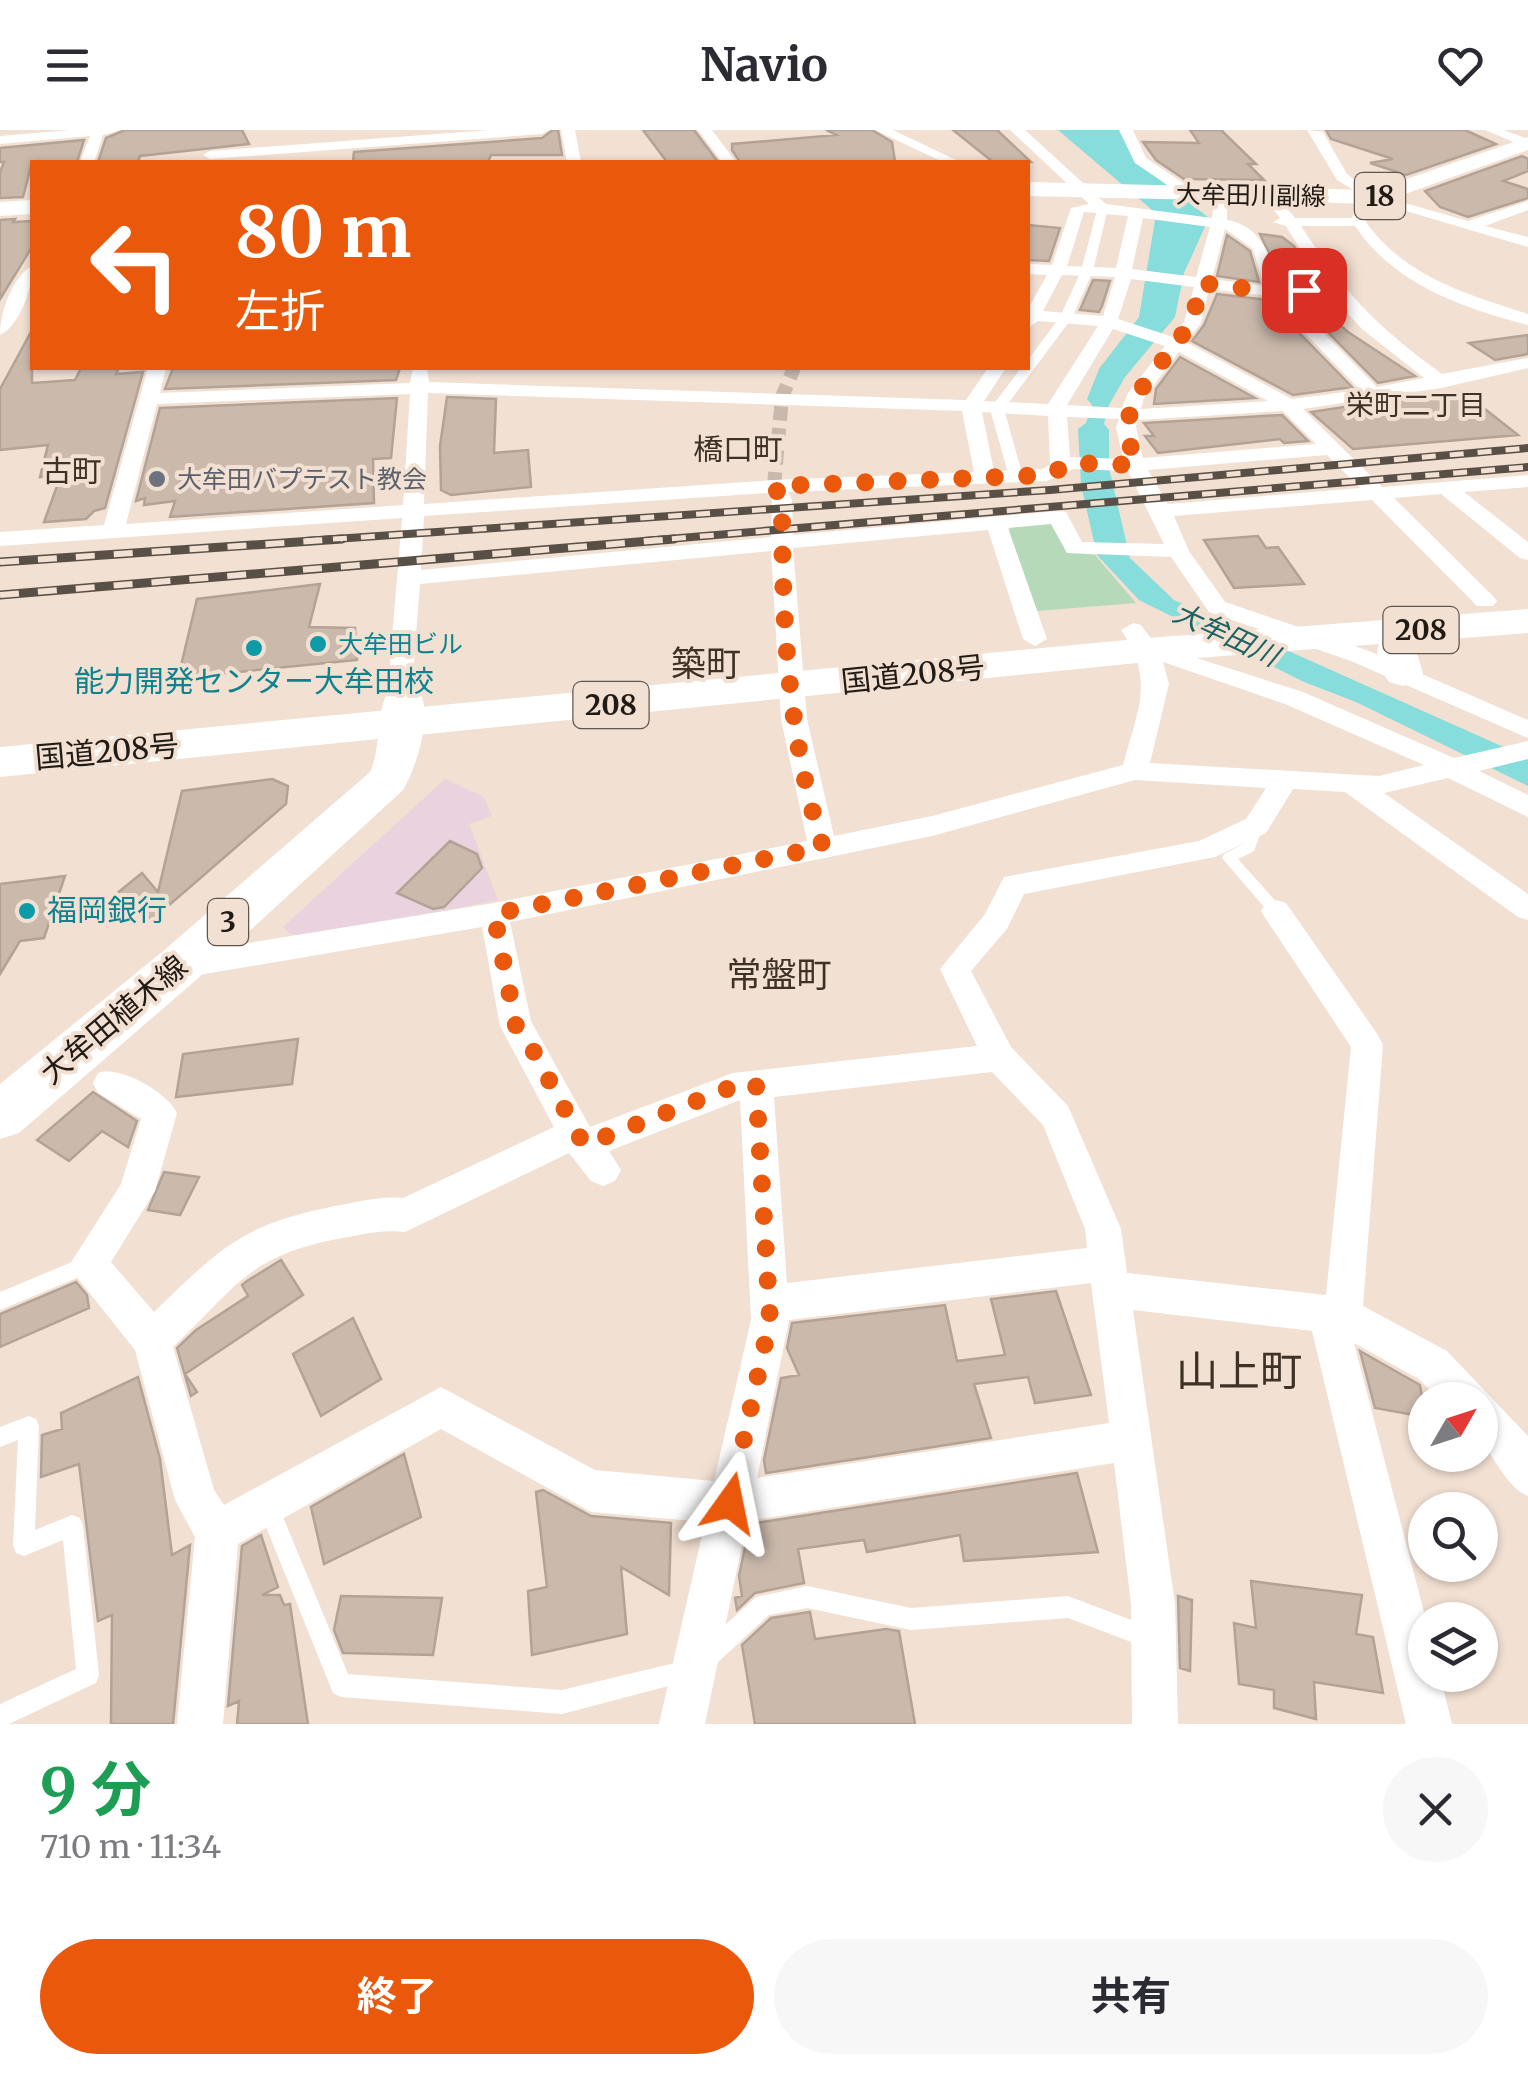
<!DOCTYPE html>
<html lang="ja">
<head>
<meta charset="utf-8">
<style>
  :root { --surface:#fff; --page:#f7f7f7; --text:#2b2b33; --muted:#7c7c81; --accent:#ea580c }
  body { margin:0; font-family:Merriweather,"Noto Sans JP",serif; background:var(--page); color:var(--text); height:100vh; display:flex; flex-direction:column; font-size:38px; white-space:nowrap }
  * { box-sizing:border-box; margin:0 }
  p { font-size:32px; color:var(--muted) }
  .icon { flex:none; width:55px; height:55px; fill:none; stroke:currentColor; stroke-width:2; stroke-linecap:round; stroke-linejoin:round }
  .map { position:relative; height:1594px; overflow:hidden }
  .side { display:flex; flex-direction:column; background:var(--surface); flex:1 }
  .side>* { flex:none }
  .hud { position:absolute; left:30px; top:30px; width:1000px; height:210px; border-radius:0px; box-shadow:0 2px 8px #0004; background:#ea580c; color:#fff; overflow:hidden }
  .needle { width:65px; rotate:51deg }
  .fabs { position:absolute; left:1408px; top:1252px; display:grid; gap:20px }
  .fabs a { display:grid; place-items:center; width:90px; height:90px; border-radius:50%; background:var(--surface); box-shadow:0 2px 8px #0004; font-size:50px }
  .pin { position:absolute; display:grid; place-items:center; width:85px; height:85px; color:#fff; margin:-42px; border-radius:20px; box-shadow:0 5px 15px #0006 }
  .me { position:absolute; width:110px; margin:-55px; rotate:12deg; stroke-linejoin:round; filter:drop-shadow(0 0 8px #0008) }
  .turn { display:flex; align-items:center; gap:35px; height:210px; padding:0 40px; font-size:45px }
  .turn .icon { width:130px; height:130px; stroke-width:2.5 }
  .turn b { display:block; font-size:70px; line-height:85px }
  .round { display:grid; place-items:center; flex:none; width:105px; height:105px; border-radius:52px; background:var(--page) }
  .head { display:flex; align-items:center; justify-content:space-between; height:170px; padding:0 40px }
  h1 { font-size:60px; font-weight:700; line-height:75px; color:#1e9e55 }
  .action { display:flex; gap:20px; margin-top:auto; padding:20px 40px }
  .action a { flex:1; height:115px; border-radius:60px; background:var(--accent); color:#fff; font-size:40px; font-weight:700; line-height:115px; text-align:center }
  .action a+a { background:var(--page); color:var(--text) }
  header { display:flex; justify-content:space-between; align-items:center; height:130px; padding:0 40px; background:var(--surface); font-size:45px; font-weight:700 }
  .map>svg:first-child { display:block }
  .commercial { fill:#ead3df }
  .green { fill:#b6d9ba }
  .water { fill:#87dcdc }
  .building { fill:#cbbaac; stroke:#b3a396; stroke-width:2.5 }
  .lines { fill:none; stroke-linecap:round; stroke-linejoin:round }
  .pedestrian-tunnel { stroke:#c8b9ac; stroke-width:14; stroke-dasharray:14 8; stroke-linecap:butt }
  .service { fill:#fff; fill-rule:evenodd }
  .pedestrian { fill:#fff; fill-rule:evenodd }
  .minor { fill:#fff; fill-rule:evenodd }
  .primary { fill:#fff; fill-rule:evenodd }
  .trunk { fill:#fff; fill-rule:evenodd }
  .rail-far1-casing { stroke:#584f47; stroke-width:8 }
  .rail-casing { stroke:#584f47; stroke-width:9 }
  .rail-far1 { stroke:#f2e0d2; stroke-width:5; stroke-dasharray:14; stroke-linecap:butt }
  .rail { stroke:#f2e0d2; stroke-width:6; stroke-dasharray:19; stroke-linecap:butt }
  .route { stroke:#ea580c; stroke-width:18; stroke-dasharray:0 32.4 }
  .worship-dot { fill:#6b7280; stroke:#f2e0d2; stroke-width:4 }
  .culture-dot { fill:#0f9aa8; stroke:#f2e0d2; stroke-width:4 }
  .labels { text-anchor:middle; stroke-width:8; stroke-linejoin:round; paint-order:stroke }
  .far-street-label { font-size:25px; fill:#211b16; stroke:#f2e0d2 }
  .far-worship-label { font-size:25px; fill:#5b616d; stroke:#f2e0d2; text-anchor:start }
  .far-culture-label { font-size:25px; fill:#0d838f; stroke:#f2e0d2; text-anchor:start }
  .shield { fill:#f2e0d2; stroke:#60564e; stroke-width:2.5 }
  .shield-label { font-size:28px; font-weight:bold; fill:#211b16 }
  .far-neighbourhood-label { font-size:28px; fill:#3e3126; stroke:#f2e0d2 }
  .far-water-label { font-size:28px; font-style:italic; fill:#1b6262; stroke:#f2e0d2 }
  .far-quarter-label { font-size:30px; fill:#3e3126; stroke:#f2e0d2 }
  .street-label { font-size:30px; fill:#211b16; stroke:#f2e0d2 }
  .culture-label { font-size:30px; fill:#0d838f; stroke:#f2e0d2 }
  .quarter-label { font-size:35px; fill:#3e3126; stroke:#f2e0d2 }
  .near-quarter-label { font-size:42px; fill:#3e3126; stroke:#f2e0d2 }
</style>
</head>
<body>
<header><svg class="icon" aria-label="menu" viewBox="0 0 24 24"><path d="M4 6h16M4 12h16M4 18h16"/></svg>Navio<svg class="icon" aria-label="heart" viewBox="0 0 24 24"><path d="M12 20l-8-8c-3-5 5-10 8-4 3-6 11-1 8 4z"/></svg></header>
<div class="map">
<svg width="1528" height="1594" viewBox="0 0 1528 1594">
  <rect width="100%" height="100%" fill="#f2e0d2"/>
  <!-- commercial -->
  <path class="commercial" d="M445,649L484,667L492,686L469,694L498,770L305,808L289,803L283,797Z"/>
  <!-- green -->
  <path class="green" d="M1051,393L1066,421L1095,425L1136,473L1037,481L1009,403L1010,397Z"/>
  <!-- water -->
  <path class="water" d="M1058,0H1124L1136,31L1209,88L1184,143L1175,187L1125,247L1109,275L1104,294L1109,300V338L1130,428L1174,470L1528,628V656L1356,572L1304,552L1139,470L1097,425L1081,355L1078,299L1086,293L1092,275L1087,269L1099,239L1139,187L1155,90L1151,79Z"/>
  <!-- building -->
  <path class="building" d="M125,0H242L249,14L140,26L138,32H98L106,8Z
    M553,0H558L562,25H491L488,32H353L354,22L542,8Z
    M643,0H694L718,32H667Z
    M826,0H872L892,12L895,32H740L732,20V14L836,5Z
    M953,0H997L1031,32H993Z
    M1190,0H1221L1256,34H1248L1264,50L1184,49L1156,30L1143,12L1199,13Z
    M1326,0H1465L1496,14L1406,45L1370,33L1393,29L1331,9Z
    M84,10L77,32H32L23,67L0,68V42L4,32H0V18Z
    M1522,26L1528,29V41L1503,51L1528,59V68L1468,87L1440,77L1425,61Z
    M15,89L13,92L32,91V117L0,169V90Z
    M1028,95L1060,98L1049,131L1028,130Z
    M1260,104L1282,107L1294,116L1315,150L1283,153Z
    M1227,105L1250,121L1259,152L1217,146Z
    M1093,150L1110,151L1102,176L1099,182L1080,180Z
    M1217,164L1267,170L1352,257L1293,265L1192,211L1204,195Z
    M1309,168L1348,202L1415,246L1378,253L1295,169Z
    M32,200V253L75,250L81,238H119L116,244L143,242L105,378L94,381L86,389L44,392L61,345L40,347L48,315L0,320V259Z
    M1528,205V224L1495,230L1469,213Z
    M1180,227L1255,268L1154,274L1156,259Z
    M173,238H400L396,250L165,259Z
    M1441,262L1447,266L1466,264L1518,305L1353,319L1311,282Z
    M447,267L496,269L494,323L528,320L531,357L451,365L441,360L440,316Z
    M397,268L391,328L373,329L374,373L170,387L175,371L144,375L145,368L136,371L160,278Z
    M1282,285L1308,311L1284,313L1280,309L1158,323L1145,306H1154L1144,293Z
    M1258,406L1266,418L1278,417L1304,454L1234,458L1204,410Z
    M320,454L309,497L355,498L357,530L178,548L197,469Z
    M272,649L288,656L286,674L152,790L115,765L142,743L158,762L182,661Z
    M450,711L477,724L482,738L444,777L433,779L397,763Z
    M65,746L44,808L20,811L0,844V754Z
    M298,909L292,954L176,967L183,924Z
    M93,962L137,991L128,1017L102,1001L69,1031L37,1010Z
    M164,1042L199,1047L180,1085L148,1080Z
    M281,1130L303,1165L185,1244L197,1262L191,1266L177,1218L196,1200L248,1166L242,1155L247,1151Z
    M76,1152L87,1165L89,1178L0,1217V1184Z
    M1056,1161L1091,1265L1035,1273L1028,1247L974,1254L991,1308L766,1343L764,1330L781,1248L799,1245L787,1218L792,1193L945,1175L957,1231L1005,1225L991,1169Z
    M353,1188L381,1249L321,1286L293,1224Z
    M1360,1221L1420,1255L1425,1287L1375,1278Z
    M138,1247L160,1329L172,1425L190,1415L173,1594H111L112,1485L98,1491L79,1334L41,1347L42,1305L62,1299L61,1283Z
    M404,1324L421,1387L324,1434L311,1377Z
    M1077,1343L1098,1422L964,1431L960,1405L867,1422L864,1410L798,1419L804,1453L755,1463L737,1480L735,1468L742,1466L739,1446L750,1394Z
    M543,1360L591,1386L671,1393L669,1465L621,1437L627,1504L532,1525L528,1461L547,1457L536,1362Z
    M261,1405L278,1457L262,1465H280L284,1475L290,1474L308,1594H237L239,1571L228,1576L242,1416Z
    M1251,1451L1362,1465L1356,1504L1373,1507L1383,1563L1314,1552L1316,1589L1274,1578V1560L1239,1554L1234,1493L1256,1498Z
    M341,1466L442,1468L433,1525L343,1523L334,1500Z
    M1178,1466L1192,1470L1190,1541L1180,1538Z
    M810,1482L815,1509L886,1499L899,1501L915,1594H755L742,1515L771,1488Z"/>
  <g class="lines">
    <!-- pedestrian-tunnel -->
    <path class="pedestrian-tunnel" d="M774,356L782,267L794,238"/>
    <!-- service -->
    <path class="service" d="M1256,691L1263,696L1254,721L1238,729L1281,777L1283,781L1281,785H1271L1222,728L1224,724L1243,714L1249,696Z
      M89,1125L96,1128L98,1134L96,1140L0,1180V1162Z
      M29,1286L36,1289L39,1296L35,1400L72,1385L80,1388L83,1396L99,1545L96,1553L9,1594H0V1574L76,1539L63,1410L24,1426L16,1423L13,1415L18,1310L0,1317V1297Z
      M269,1366L276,1370L348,1544L562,1560L687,1530L695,1533L698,1541L695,1549L562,1584L341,1567L333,1563L258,1377L262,1370Z
      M807,1456L911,1478L1068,1466L1155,1499L1158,1507L1155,1515L1147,1518L1068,1488L911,1500L807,1478L769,1485L717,1533L709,1536L701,1533L698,1525L701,1517L756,1467Z"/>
    <!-- pedestrian -->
    <path class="pedestrian" d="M1098,76L1108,78L1093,141L1072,188L1004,279L1023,347L1010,350L990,279L1021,238H1028V230L1060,187L1081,141Z"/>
    <!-- minor -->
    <path class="minor" d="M69,0H121L103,5L94,32H80L90,6L0,14V6Z
      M490,0H549L542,4L210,29L203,25L210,21Z
      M561,0H575L581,32H567Z
      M698,0H712L736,32H722Z
      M875,0H893L960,32H943Z
      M1010,0H1025L1106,74L1212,88L1215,65L1227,62V90C1262,96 1271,127 1280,157L1321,153L1286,96L1273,92L1280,88L1263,66L1265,63H1275L1295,88H1352L1356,77L1367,68L1337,50L1307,0L1323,2L1347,44L1360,54L1405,73L1468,91L1528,71V80L1485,96L1528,107V117L1379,73L1368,82L1366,92C1405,147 1467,164 1528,184V195C1462,178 1394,154 1355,96H1301C1347,166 1375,195 1442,244L1528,228V238L1441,258L1303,279L1382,357L1528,345V357L1464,362L1528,412V430L1520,428L1441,364L1394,368L1493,466L1497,471L1493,476H1477L1372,370L1174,386L1189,421L1225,472L1369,521L1528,590V608L1351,531L1209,482L1171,427L1067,423L1051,394L1008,398L1047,509L1035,516L1023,509L988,400L793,418L807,589L834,706L932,686L1123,635C1137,581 1156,550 1121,500L1133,493L1141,495L1156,515L1303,562L1454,628L1528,611V629L1479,641L1528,665V687L1448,648L1384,663L1528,764V790L1518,787L1345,662L1293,659L1266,703L1215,727L1024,764L1007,799L971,841L1011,917L1068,976L1121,1099L1127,1143L1326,1165L1351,917L1266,789L1261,781L1266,773L1276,770L1286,773L1378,905L1383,915L1363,1176L1447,1221L1528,1306V1366C1505,1356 1498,1330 1480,1312V1270H1440L1419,1249L1354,1213L1426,1490L1425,1545H1440L1452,1594H1406L1312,1201L1133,1180L1175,1474L1178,1594H1132L1131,1474L1114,1333L747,1391L705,1594H659L705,1392L591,1382L441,1299L238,1414L223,1594H177L195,1407L175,1370L135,1220L76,1146L70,1134L121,1054L141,989L98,963L93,953L98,943C120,935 167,962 177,983L155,1061L111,1132L154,1182C222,1116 244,1093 341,1075C362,1071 382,1066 403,1068L554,997L500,896L482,797L181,848L170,845L166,836L170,827L181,824L494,773L807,711L781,589L771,421L420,454L414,532L417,567L404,575L391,567L390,532L402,388L0,416V402L104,395L148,238H166L160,263L410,253L413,238H427L429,252L966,270L988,238H1006L984,271L1048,274L1098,196L1038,191L1028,198V179L1047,145L1028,144V134L1052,135L1071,78L1089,74ZM1084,82L1128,86L1116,138L1067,136ZM1143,88L1210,97L1196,147L1132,139ZM1225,99L1253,119L1264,156L1212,149ZM1062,145L1115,147L1103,186L1043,181ZM1131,149L1194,157L1184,192L1173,207L1118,189ZM1209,159L1269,166L1360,260L1292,269L1186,212L1201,193ZM1328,162L1362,199L1424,248L1377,257L1287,166ZM1113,199L1165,216L1128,263L1122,278L1067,275ZM1179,222L1268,271L1141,279L1144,268ZM428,263L962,281L974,342L774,350L424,374ZM410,264L403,375L126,394L157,274ZM1283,281L1316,314L1143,328L1136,297L1138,290ZM982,282L1048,286L1050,335L1042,339L994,341ZM1067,287L1119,289L1116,297L1123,329L1070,327ZM1327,325L1360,358L1168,374L1148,340ZM1073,339L1128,341L1164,414L1082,412L1066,382L1058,381L793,405L792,370L788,362L1047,351ZM767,363L772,370L771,407L421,440L424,386ZM1163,532L1285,574L1424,635L1379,646L1150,633L1169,554ZM1135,650L1266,658L1246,689L1199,711L1004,747L985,784L940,839L977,916L733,943L590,997L531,891L510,792L932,706ZM992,942L1043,995L1085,1099L1087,1118L787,1153L774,967ZM740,970L751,1190L714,1351L595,1340L441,1257L224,1375L214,1360L173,1217C236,1158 246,1127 337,1109C360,1105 381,1099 405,1102L569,1023L591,1051L603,1056L615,1051L621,1040L609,1021ZM1091,1153L1109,1293L757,1348L789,1190Z
      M1119,0H1133L1146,28L1195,61V67H1185L1135,33Z
      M1485,0H1504L1528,9V18Z
      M32,136C33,157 20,196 0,205C0,183 12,147 32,136Z"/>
    <!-- primary -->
    <path class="primary" d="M1528,7V20L1377,74L1028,66V52L1375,60Z
      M32,70V84L0,86V72Z
      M404,554L418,558C434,582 417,637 403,660L196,850L19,1003L0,1009V954L162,822L370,642C382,616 375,581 390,558Z"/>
    <!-- trunk -->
    <path class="trunk" d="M1528,479V503L1424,511L1417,524L1423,543L1417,552L1403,556L1389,552C1381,540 1374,529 1379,514L1147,532L0,647V617L1147,508Z"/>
    <defs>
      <path id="rail-far1" d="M305,411L1050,360L1528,318
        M644,411L1528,337"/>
      <path id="rail" d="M0,432L342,409
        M0,465L674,409"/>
    </defs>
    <!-- rail-far1 casing -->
    <use href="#rail-far1" class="rail-far1-casing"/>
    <!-- rail casing -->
    <use href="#rail" class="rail-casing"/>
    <!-- rail-far1 -->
    <use href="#rail-far1" class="rail-far1"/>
    <!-- rail -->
    <use href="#rail" class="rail"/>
  </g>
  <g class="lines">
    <!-- route -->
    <path class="route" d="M730,1373L770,1190L756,954L732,957L584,1015L528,911L516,896L494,784L823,717C787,606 782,487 782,370L774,356L1048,345L1071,333L1135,335L1126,297L1135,267L1192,192L1201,153L1274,162L1304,160"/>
  </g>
  <!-- markers -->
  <circle class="worship-dot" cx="157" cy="349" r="10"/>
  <g class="culture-dot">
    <circle cx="318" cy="514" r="10"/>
    <circle cx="254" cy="518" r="10"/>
    <circle cx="27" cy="781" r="10"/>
  </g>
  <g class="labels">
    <!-- far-street labels -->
    <g class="far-street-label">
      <text transform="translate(1251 65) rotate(1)" y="9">大牟田川副線</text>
    </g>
    <!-- far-worship labels -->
    <g class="far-worship-label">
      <text x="177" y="358">大牟田バプテスト教会</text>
    </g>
    <!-- far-culture labels -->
    <g class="far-culture-label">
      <text x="338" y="523">大牟田ビル</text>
    </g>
    <!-- shield labels -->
    <g class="shield">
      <rect x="1355" y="43" width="50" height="46" rx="8"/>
      <rect x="1383.5" y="477" width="75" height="46" rx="8"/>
      <rect x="573.5" y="552" width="75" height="46" rx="8"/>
      <rect x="208" y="769" width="40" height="46" rx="8"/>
    </g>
    <g class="shield-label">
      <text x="1380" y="76">18</text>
      <text x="1421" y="510">208</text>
      <text x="611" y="585">208</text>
      <text x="228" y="802">3</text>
    </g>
    <!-- far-neighbourhood labels -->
    <g class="far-neighbourhood-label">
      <text x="1416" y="285">栄町二丁目</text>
    </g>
    <!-- far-water labels -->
    <g class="far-water-label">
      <text transform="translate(1226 504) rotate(25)" y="10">大牟田川</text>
    </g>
    <!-- far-quarter labels -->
    <g class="far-quarter-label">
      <text x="738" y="330">橋口町</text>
      <text x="72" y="352">古町</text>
    </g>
    <!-- street labels -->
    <g class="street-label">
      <text transform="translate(913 545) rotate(-6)" y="10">国道208号</text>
      <text transform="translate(107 622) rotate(-5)" y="10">国道208号</text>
      <text transform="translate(114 890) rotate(-40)" y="10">大牟田植木線</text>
    </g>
    <!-- culture labels -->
    <g class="culture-label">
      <text x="254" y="562">能力開発センター大牟田校</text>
      <text x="47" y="791" text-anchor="start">福岡銀行</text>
    </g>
    <!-- quarter labels -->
    <g class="quarter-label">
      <text x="706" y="546">築町</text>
      <text x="779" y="857">常盤町</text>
    </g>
    <!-- near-quarter labels -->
    <g class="near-quarter-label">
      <text x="1239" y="1256">山上町</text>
    </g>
  </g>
</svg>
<div class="fabs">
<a><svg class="needle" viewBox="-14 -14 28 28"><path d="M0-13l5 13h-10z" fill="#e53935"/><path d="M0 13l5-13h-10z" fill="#7c7c81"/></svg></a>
<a><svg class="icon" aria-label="search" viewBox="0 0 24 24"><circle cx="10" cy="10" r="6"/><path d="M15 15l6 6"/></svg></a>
<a><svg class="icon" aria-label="layers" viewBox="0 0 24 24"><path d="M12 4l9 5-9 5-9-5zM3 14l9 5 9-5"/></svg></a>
</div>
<div class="pin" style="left:1304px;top:160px;background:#d93025"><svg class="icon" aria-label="arrive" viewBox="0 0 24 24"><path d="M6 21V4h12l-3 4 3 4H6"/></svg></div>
<svg class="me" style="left:730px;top:1373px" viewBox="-20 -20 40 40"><path d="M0-17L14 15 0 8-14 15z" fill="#ea580c" stroke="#fff" stroke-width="4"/></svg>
<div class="hud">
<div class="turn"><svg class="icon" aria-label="left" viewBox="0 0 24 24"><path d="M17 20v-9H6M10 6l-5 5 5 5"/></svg><div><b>80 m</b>左折</div></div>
</div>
</div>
<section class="side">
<div class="head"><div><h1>9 分</h1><p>710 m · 11:34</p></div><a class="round"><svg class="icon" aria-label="close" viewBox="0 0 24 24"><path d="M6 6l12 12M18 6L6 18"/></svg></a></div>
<div class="action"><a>終了</a><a>共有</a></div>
</section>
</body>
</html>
